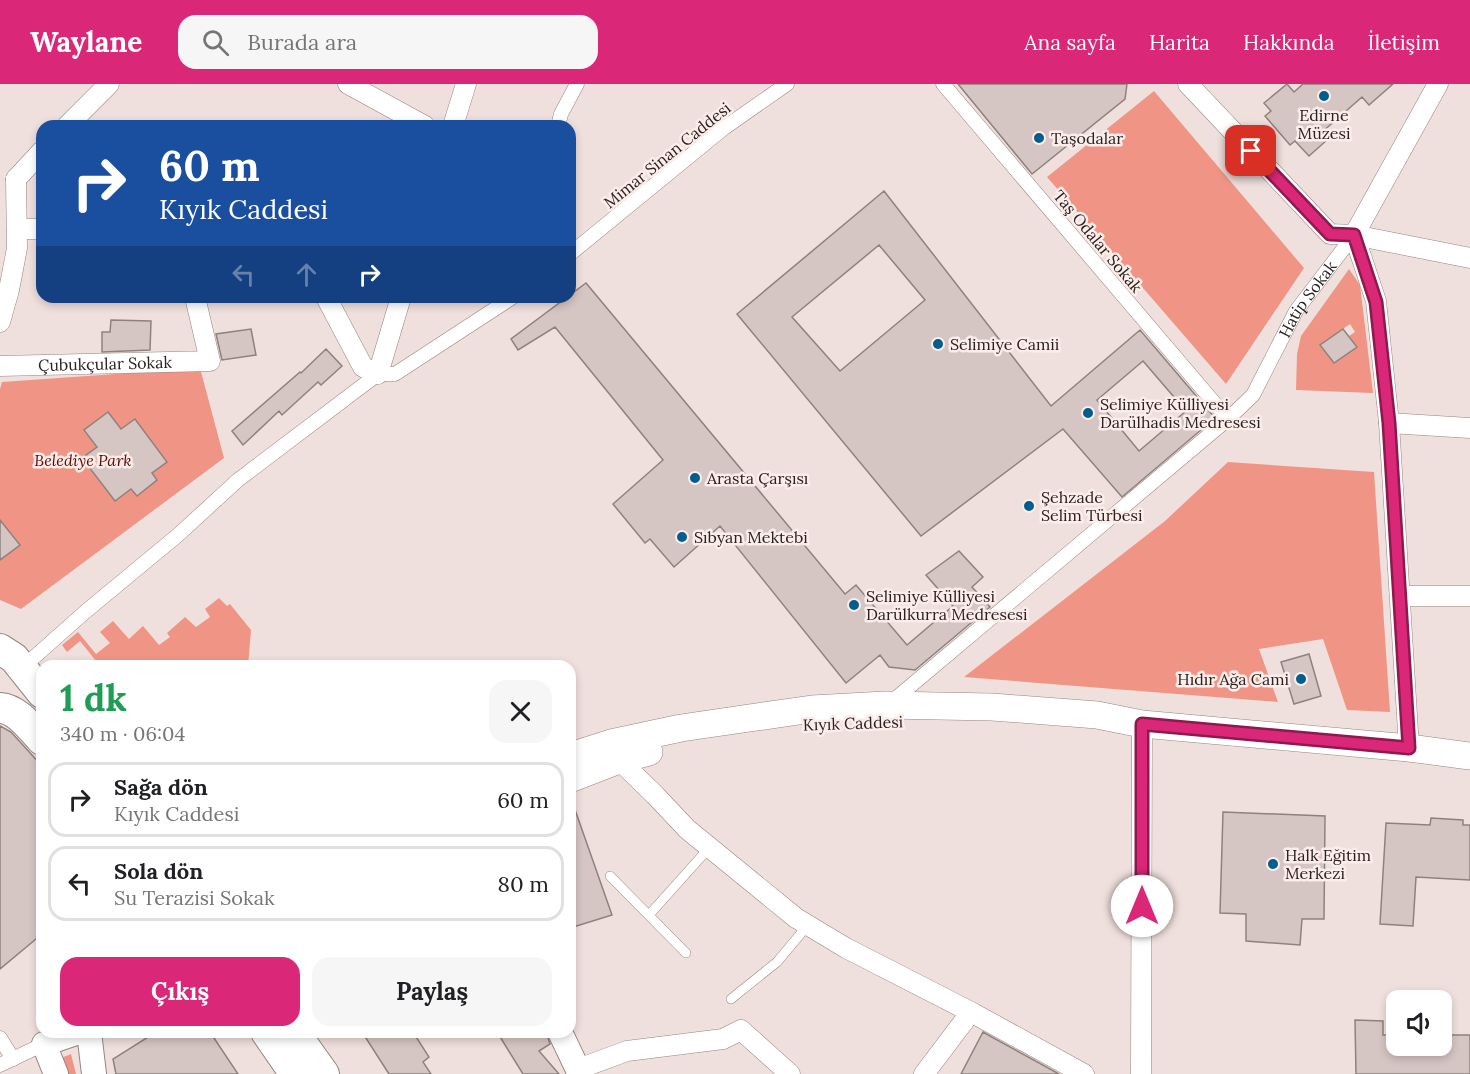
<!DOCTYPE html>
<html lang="tr">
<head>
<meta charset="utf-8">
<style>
  :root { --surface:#fff; --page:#f6f6f6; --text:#202124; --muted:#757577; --line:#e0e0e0; --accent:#db2777 }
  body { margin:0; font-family:Lora,serif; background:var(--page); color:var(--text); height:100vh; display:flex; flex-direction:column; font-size:22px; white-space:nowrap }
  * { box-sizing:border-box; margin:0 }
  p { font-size:20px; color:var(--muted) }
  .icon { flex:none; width:33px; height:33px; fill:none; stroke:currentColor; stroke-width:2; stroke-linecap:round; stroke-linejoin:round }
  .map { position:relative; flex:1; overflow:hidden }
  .side { position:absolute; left:36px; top:576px; width:540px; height:378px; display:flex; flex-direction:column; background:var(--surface); border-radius:18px; box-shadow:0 3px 9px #0003 }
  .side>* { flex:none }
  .guide { position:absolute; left:36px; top:36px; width:540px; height:183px; border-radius:18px; box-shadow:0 3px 9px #0003; background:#1a4fa0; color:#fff; overflow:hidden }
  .tools { position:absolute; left:1386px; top:906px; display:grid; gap:12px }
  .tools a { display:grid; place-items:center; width:66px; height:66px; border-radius:12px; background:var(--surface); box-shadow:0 3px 9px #0003; font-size:30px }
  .pin { position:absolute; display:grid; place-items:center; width:51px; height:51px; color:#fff; margin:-26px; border-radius:12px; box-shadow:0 3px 9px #0006 }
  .me { position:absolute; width:66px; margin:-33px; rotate:0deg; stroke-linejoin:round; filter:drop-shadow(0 0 4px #0008) }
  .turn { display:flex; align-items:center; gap:21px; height:126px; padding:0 24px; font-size:27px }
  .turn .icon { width:78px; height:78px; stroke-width:2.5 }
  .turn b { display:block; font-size:42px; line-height:51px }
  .lanes { display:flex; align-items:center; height:57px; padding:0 24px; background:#0003; justify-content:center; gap:30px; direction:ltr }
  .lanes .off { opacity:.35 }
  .round { display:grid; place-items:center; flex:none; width:63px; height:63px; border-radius:18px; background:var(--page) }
  .summary { display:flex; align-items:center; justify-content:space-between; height:102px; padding:0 24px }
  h1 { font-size:36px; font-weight:700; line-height:45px; color:#1e9e55 }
  .button { display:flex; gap:12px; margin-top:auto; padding:12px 24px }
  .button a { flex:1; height:69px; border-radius:18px; background:var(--accent); color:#fff; font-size:24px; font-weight:700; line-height:69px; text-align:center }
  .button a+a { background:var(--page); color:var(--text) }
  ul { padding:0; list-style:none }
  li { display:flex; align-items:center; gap:18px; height:75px; margin:0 12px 9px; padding:0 12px; border:3px solid var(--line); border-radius:18px }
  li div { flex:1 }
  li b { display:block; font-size:22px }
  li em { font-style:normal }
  header { display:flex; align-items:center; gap:36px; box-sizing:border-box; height:84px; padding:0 30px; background:var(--accent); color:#fff }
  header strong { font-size:28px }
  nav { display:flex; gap:33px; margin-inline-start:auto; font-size:21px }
  .search { width:420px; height:54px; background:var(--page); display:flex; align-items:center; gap:15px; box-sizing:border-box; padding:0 21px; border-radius:18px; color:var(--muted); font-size:22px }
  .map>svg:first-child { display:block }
  .green { fill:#f09585; fill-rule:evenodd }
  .building { fill:#d6c6c3; stroke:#8f817e; stroke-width:1.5; fill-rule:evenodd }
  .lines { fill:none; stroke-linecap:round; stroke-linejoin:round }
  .service-casing { stroke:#948582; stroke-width:10 }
  .pedestrian-casing { stroke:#948582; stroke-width:15 }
  .minor-casing { stroke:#948582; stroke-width:21 }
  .tertiary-casing { stroke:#948582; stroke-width:26 }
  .secondary-casing { stroke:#948582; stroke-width:28 }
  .primary-casing { stroke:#948582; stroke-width:32 }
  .service { stroke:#fff; stroke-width:9 }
  .pedestrian { stroke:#fff; stroke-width:14 }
  .minor { stroke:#fff; stroke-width:20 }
  .tertiary { stroke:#fff; stroke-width:24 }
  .secondary { stroke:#fff; stroke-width:27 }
  .primary { stroke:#fff; stroke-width:30 }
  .route-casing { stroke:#8e194d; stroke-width:15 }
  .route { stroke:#db2777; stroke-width:10 }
  .poi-dot { fill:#005e8e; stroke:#fdedea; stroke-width:2 }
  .labels { text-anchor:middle; stroke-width:5; stroke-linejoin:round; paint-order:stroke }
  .poi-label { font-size:16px; fill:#282221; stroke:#fdedea; text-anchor:start }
  .street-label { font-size:16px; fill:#282221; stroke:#fdedea }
  .park-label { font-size:16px; font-style:italic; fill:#610901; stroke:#fdedea }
</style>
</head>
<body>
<header>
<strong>Waylane</strong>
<div class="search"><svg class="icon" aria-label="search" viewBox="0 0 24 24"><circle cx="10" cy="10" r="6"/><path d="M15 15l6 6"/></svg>Burada ara</div>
<nav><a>Ana sayfa</a><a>Harita</a><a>Hakkında</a><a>İletişim</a></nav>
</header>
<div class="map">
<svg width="1470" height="990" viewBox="0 0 1470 990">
  <rect width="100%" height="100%" fill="#f0e0dd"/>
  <!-- green -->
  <path class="green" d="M1154,7L1304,184L1226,300L1047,93Z
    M1349,185L1360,201L1373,309L1296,306L1297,270L1301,252ZM1350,240L1355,248L1349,252L1357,263L1334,279L1321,260Z
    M200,284L224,374L21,525L0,516V305L2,298Z
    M1228,378L1374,388L1390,628L1347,626L1323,555L1259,565L1278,618L964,593L1165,437Z
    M219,514L227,522L230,520L251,546L248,582H100L80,557L67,568L62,561L78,548L96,570L110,559L100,548L113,537L129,555L143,542L159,561L170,553L167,549L185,533L196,543L210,533L205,525Z
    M71,970L76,990H66L61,974Z"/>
  <!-- building -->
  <path class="building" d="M958,0H1127L1125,15L1032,90Z
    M1287,0L1294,8L1303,0H1393L1369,21L1362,13L1321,49L1327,56L1309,72L1295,57L1290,61L1265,32L1271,27L1264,19Z
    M884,107L1051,322L1140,246L1215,334L1122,413L1063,345L921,452L737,230ZM879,161L925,216L840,287L792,233ZM1143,277L1186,327L1139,367L1097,316Z
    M586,199L845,510L856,501L907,561L953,522L926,491L959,467L983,493L972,503L990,523L915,586L889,583L880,571L846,599L720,442L674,483L650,455L645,459L613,420L663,376L555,243L518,266L511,255Z
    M111,236L151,237L150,266L102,268V248H110Z
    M251,245L256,271L222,276L216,250Z
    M1343,245L1357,263L1334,279L1320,261Z
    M326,265L342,282L321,301L318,298L282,331L279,327L243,361L232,347L300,288L301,289Z
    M108,328L121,345L135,335L167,378L152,389L157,396L137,412L131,405L115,417L82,374L97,363L84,346Z
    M0,436L20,461L0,476Z
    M1309,570L1321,612L1294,620L1281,578Z
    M0,642L11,648L42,682V850L0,885Z
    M570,720H573L612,831L570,844Z
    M1223,728L1325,732L1324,835H1302L1300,861L1246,857V830L1220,829Z
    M1431,734L1463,736V741H1470V796L1416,793L1413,842L1380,840L1386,739L1430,741Z
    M1355,936L1383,937V951H1396V962H1442V951H1470V990H1356Z
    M156,948H210L238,990H116L113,975Z
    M362,948H413L429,973L423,978L431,990H389Z
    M497,948H546L550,960L539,967L559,990H523Z
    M983,948L990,952L1059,990H961Z"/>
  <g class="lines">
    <defs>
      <path id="service" d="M610,792L686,869
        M649,831L709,764
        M731,915L777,878L808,841"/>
      <g id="pedestrian">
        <path d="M943,0L1228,335"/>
        <path d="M558,42L561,30L577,0"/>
        <path d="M570,170L724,44L787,0"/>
        <path d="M22,584L85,528L178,451L238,396L378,290H395L513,213"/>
        <path id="s1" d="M889,620L1228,335L1253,311L1296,227L1354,151"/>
        <path d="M0,954L13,975"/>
        <path d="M0,981L44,960"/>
      </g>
      <g id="minor">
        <path d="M348,0L425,42"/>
        <path d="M1188,0L1330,150L1354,151L1470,174"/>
        <path d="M67,42L109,0"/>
        <path d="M453,42L466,0"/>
        <path d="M16,95L42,67"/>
        <path d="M17,145H42"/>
        <path d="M1354,151L1376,217L1389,339L1409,664"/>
        <path d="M1354,151L1438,0"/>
        <path d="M326,213L363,283L378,290L401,213"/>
        <path d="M0,238L9,206L17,164L16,95"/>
        <path id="s2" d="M0,282L210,277L195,213"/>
        <path d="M1389,339L1470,344"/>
        <path d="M1401,512H1470"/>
        <path d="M619,676L655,711L687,745L796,834L846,864L971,928L1084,990"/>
        <path d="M578,985L627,967L723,955L741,946L790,990"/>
        <path d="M924,990L971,928"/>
        <path d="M1141,990L1142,640"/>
      </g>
      <path id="tertiary" d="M89,948L94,990
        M560,948L580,990
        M56,990L44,960L79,948"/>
      <path id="secondary" d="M570,672L611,659L681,644L812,625L885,621L992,623L1097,631L1142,640L1409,664L1470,672
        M570,695L619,676L649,668"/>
      <path id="primary" d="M0,565L14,574L42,609
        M0,624C17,625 30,643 42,656
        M266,948L295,990
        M294,948L324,990"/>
    </defs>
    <!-- service casing -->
    <use href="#service" class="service-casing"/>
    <!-- pedestrian casing -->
    <use href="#pedestrian" class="pedestrian-casing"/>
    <!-- minor casing -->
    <use href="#minor" class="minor-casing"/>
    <!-- tertiary casing -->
    <use href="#tertiary" class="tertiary-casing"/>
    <!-- secondary casing -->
    <use href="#secondary" class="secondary-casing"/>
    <!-- primary casing -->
    <use href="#primary" class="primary-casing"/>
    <!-- service -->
    <use href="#service" class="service"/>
    <!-- pedestrian -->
    <use href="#pedestrian" class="pedestrian"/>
    <!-- minor -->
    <use href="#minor" class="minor"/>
    <!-- tertiary -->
    <use href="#tertiary" class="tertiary"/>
    <!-- secondary -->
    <use href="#secondary" class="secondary"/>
    <!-- primary -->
    <use href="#primary" class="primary"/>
  </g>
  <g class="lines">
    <defs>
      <path id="route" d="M1142,822V640L1409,664L1389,339L1376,218L1354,151L1330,150L1251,67"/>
    </defs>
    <!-- route casing -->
    <use href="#route" class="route-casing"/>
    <!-- route -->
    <use href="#route" class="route"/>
  </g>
  <!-- markers -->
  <g class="poi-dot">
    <circle cx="1324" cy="12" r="6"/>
    <circle cx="1039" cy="54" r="6"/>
    <circle cx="938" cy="260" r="6"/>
    <circle cx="1088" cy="329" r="6"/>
    <circle cx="695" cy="394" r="6"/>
    <circle cx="1029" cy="422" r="6"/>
    <circle cx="682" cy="453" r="6"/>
    <circle cx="854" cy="521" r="6"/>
    <circle cx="1301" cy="595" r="6"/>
    <circle cx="1273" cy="780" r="6"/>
  </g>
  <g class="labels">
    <!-- poi labels -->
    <g class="poi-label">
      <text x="1324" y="37" text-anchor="middle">Edirne<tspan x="1324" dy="18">Müzesi</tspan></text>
      <text x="1051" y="60">Taşodalar</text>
      <text x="950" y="266">Selimiye Camii</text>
      <text x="1100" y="326">Selimiye Külliyesi<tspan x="1100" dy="18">Darülhadis Medresesi</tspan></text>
      <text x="707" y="400">Arasta Çarşısı</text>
      <text x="1041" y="419">Şehzade<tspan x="1041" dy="18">Selim Türbesi</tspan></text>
      <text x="694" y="459">Sıbyan Mektebi</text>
      <text x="866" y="518">Selimiye Külliyesi<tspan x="866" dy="18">Darülkurra Medresesi</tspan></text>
      <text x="1289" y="601" text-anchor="end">Hıdır Ağa Cami</text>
      <text x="1285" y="777">Halk Eğitim<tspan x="1285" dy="18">Merkezi</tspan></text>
    </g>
    <!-- street labels -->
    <g class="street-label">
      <text transform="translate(667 71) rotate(-39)" y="6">Mimar Sinan Caddesi</text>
      <text transform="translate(1098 157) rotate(50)" y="6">Taş Odalar Sokak</text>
      <text dy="6" stroke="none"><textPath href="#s1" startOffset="588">Hatip Sokak</textPath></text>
      <text dy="6" stroke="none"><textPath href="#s2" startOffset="105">Çubukçular Sokak</textPath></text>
      <text transform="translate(853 639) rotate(-2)" y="6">Kıyık Caddesi</text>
    </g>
    <!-- park labels -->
    <g class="park-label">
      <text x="83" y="382">Belediye Park</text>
    </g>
  </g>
</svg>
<div class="tools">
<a><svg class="icon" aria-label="sound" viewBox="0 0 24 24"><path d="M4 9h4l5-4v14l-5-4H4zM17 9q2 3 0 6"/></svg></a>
</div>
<div class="pin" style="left:1251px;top:67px;background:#d93025"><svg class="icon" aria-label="arrive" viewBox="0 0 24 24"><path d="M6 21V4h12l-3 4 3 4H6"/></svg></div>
<svg class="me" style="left:1142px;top:822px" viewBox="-20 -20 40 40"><circle r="19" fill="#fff"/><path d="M0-13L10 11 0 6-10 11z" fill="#db2777"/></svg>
<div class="guide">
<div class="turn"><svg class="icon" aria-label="right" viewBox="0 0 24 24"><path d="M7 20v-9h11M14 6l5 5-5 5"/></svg><div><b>60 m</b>Kıyık Caddesi</div></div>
<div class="lanes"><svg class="icon off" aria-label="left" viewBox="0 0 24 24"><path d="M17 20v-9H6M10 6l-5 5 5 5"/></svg><svg class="icon off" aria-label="ahead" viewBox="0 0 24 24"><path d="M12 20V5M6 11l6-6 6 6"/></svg><svg class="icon" aria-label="right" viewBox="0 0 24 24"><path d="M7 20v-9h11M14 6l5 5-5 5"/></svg></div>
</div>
<section class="side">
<div class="summary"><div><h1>1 dk</h1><p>340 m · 06:04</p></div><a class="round"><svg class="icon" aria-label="close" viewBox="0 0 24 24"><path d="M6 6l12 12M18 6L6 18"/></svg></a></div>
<ul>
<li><svg class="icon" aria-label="right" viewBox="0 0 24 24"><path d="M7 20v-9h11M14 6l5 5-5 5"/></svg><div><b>Sağa dön</b><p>Kıyık Caddesi</p></div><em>60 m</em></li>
<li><svg class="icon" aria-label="left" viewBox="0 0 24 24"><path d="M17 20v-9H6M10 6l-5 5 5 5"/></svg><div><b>Sola dön</b><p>Su Terazisi Sokak</p></div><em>80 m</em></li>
</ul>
<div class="button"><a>Çıkış</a><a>Paylaş</a></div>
</section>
</div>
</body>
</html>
